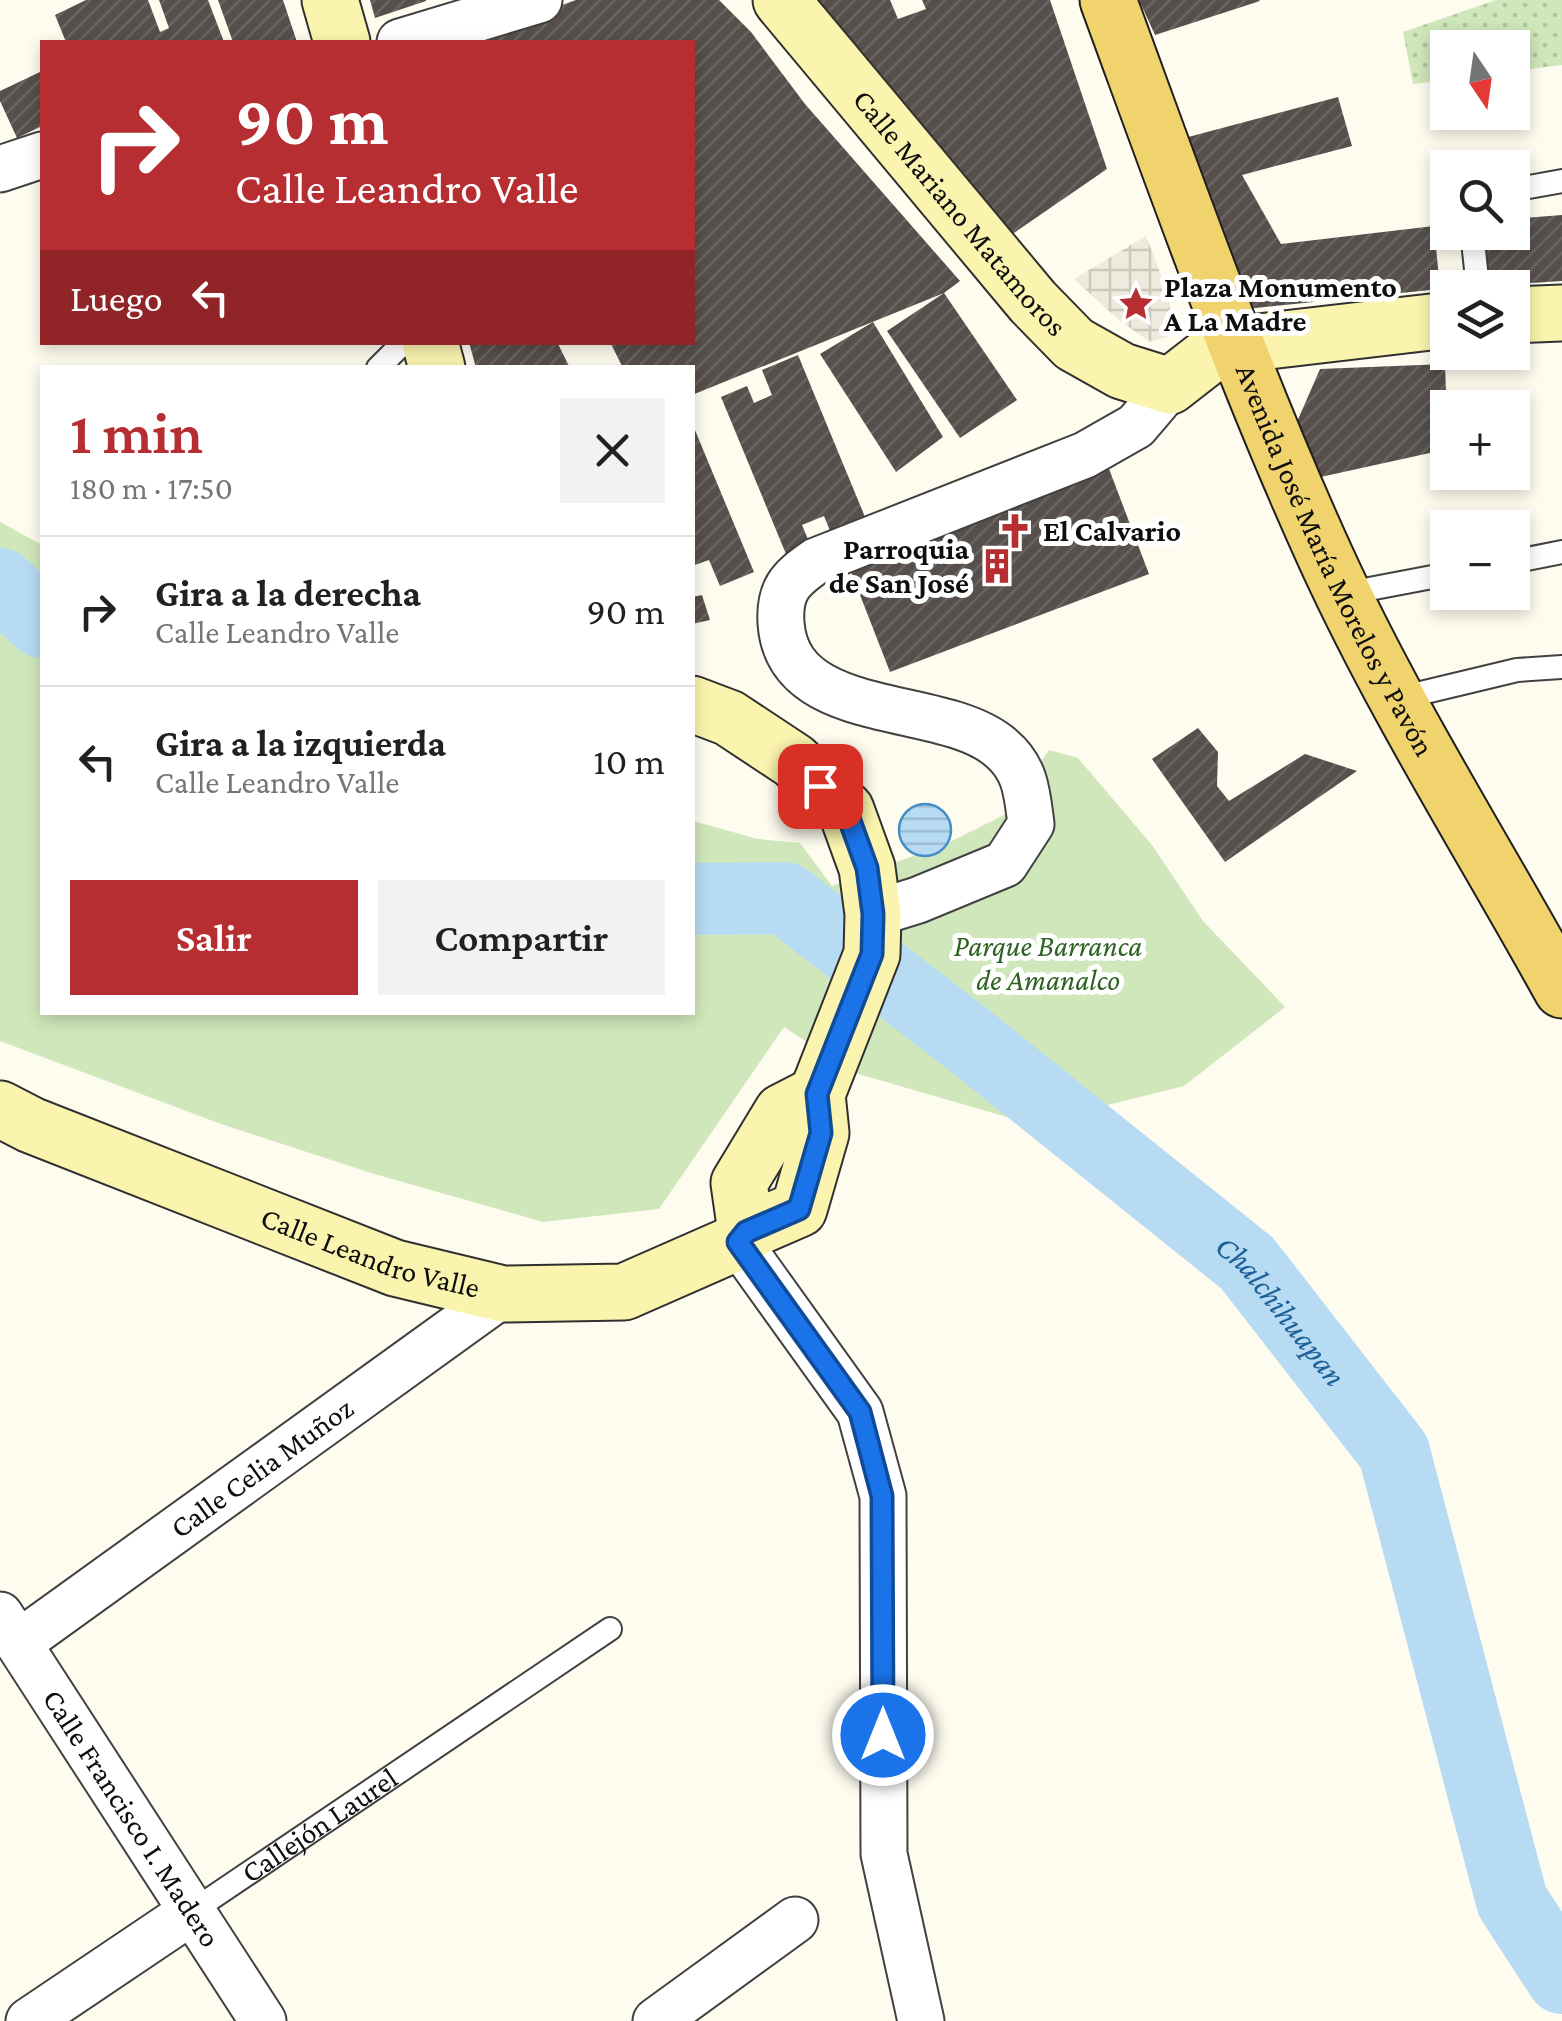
<!DOCTYPE html>
<html lang="es">
<head>
<meta charset="utf-8">
<style>
  :root { --surface:#fff; --page:#f2f2f2; --text:#202124; --muted:#757577; --line:#e0e0e0; --accent:#b62e31 }
  body { margin:0; font-family:"Crimson Pro",serif; background:var(--page); color:var(--text); height:100vh; display:flex; flex-direction:column; font-size:38px; white-space:nowrap }
  * { box-sizing:border-box; margin:0 }
  p { font-size:32px; color:var(--muted) }
  .icon { flex:none; width:55px; height:55px; fill:none; stroke:currentColor; stroke-width:2; stroke-linecap:round; stroke-linejoin:round }
  .map { position:relative; flex:1; overflow:hidden }
  .sheet { position:absolute; left:40px; top:365px; width:655px; height:650px; display:flex; flex-direction:column; background:var(--surface); border-radius:0px; box-shadow:0 5px 15px #0003 }
  .sheet>* { flex:none }
  .banner { position:absolute; left:40px; top:40px; width:655px; height:305px; border-radius:0px; box-shadow:0 5px 15px #0003; background:#b62e31; color:#fff; overflow:hidden }
  .needle { width:65px; rotate:167deg }
  .buttons { position:absolute; left:1430px; top:30px; display:grid; gap:20px }
  .buttons a { display:grid; place-items:center; width:100px; height:100px; border-radius:0px; background:var(--surface); box-shadow:0 5px 15px #0003; font-size:50px }
  .pin { position:absolute; display:grid; place-items:center; width:85px; height:85px; color:#fff; margin:-42px; border-radius:20px; box-shadow:0 5px 15px #0006 }
  .me { position:absolute; width:110px; margin:-55px; rotate:0deg; stroke-linejoin:round; filter:drop-shadow(0 0 8px #0008) }
  .turn { display:flex; align-items:center; gap:35px; height:210px; padding:0 30px; font-size:45px }
  .turn .icon { width:130px; height:130px; stroke-width:2.5 }
  .turn b { display:block; font-size:70px; line-height:85px }
  .then { display:flex; align-items:center; height:95px; padding:0 30px; background:#0003; gap:20px; font-size:38px }
  .round { display:grid; place-items:center; flex:none; width:105px; height:105px; border-radius:0px; background:var(--page) }
  .head { display:flex; align-items:center; justify-content:space-between; height:170px; padding:0 30px }
  h1 { font-size:60px; font-weight:600; line-height:75px; color:var(--accent) }
  .primary-button { display:flex; gap:20px; margin-top:auto; padding:20px 30px }
  .primary-button a { flex:1; height:115px; border-radius:0px; background:var(--accent); color:#fff; font-size:40px; font-weight:600; line-height:115px; text-align:center }
  .primary-button a+a { background:var(--page); color:var(--text) }
  ul { padding:0; list-style:none }
  li { display:flex; align-items:center; gap:30px; height:150px; padding:0 30px; border-top:2px solid var(--line) }
  li div { flex:1 }
  li b { display:block; font-size:38px }
  li em { font-style:normal }
  .map>svg:first-child { display:block }
  .grass { fill:url(#grass-dots) }
  .park { fill:#d0e7bb }
  .plaza { fill:url(#plaza-grid) }
  .water { fill:url(#water-rules); stroke:#428ec5; stroke-width:2.5 }
  .lines { fill:none; stroke-linecap:round; stroke-linejoin:round }
  .river { stroke:#b7dbf3; stroke-width:72 }
  .building { fill:url(#building-hatch) }
  .lane-casing { stroke:#414141; stroke-width:26 }
  .street-casing { stroke:#414141; stroke-width:49 }
  .secondary-casing { stroke:#303030; stroke-width:59 }
  .primary-casing { stroke:#1f1f1f; stroke-width:59 }
  .lane { stroke:#fff; stroke-width:22 }
  .street { stroke:#fff; stroke-width:45 }
  .secondary { stroke:#faf4ae; stroke-width:55 }
  .primary { stroke:#f0d36d; stroke-width:55 }
  .route-casing { stroke:#114b97; stroke-width:25 }
  .route { stroke:#1a73e8; stroke-width:18 }
  .labels { text-anchor:middle; stroke-width:10; stroke-linejoin:round; paint-order:stroke }
  .street-label { font-size:30px; fill:#0e0e0e; stroke:#fff }
  .poi-label { font-size:30px; font-weight:bold; fill:#0e0e0e; stroke:#fff; text-anchor:start }
  .park-label { font-size:30px; font-style:italic; fill:#2d6222; stroke:#fff }
  .water-label { font-size:32px; font-style:italic; fill:#1e6098; stroke:#fff }
</style>
</head>
<body>
<div class="map">
<svg width="1562" height="2021" viewBox="0 0 1562 2021">
  <defs>
    <pattern id="grass-dots" width="8" height="8" patternUnits="userSpaceOnUse" patternTransform="scale(2.5)"><rect width="8" height="8" fill="#d0e7bb"/><path d="M2 2h.1M6 6h.1" fill="none" stroke="#b1c5a0" stroke-width="1.8" stroke-linecap="round"/></pattern>
    <pattern id="plaza-grid" width="8" height="8" patternUnits="userSpaceOnUse" patternTransform="scale(2.5)"><rect width="8" height="8" fill="#eeeade"/><path d="M0 4h8M4 0v8" fill="none" stroke="#cbc8bd"/></pattern>
    <pattern id="water-rules" width="6" height="5" patternUnits="userSpaceOnUse" patternTransform="scale(2.5)"><rect width="6" height="5" fill="#b7dbf3"/><path d="M0 2.5h6" fill="none" stroke="#9cbbcf"/></pattern>
    <pattern id="building-hatch" width="6" height="6" patternUnits="userSpaceOnUse" patternTransform="scale(2.5)"><rect width="6" height="6" fill="#564f4b"/><path d="M-1 1l2-2M0 6l6-6M5 7l2-2" fill="none" stroke="#696461"/></pattern>
  </defs>
  <rect width="100%" height="100%" fill="#fefbef"/>
  <!-- grass -->
  <path class="grass" d="M1496,0H1562V65L1513,71L1512,48H1448L1447,80L1413,84L1403,32Z"/>
  <!-- park -->
  <path class="park" d="M0,522L42,545V1012H692L693,821L758,839L800,843L832,886L948,843L1020,807L1025,784L1049,750L1078,758L1152,845L1203,921L1285,1007L1184,1086L1031,1124L855,1073L784,1027L659,1209L543,1222L371,1173L221,1124L0,1041Z"/>
  <!-- plaza -->
  <path class="plaza" d="M1146,236L1166,288L1173,324L1167,337L1150,342L1120,321L1074,279Z"/>
  <!-- water -->
  <path class="water" d="M899 830a26 26 0 1 1 52 0a26 26 0 1 1-52 0Z"/>
  <g class="lines">
    <!-- river -->
    <g class="river">
      <path d="M0,584L42,622"/>
      <path id="s1" d="M692,899L785,898L970,1041L1247,1263L1394,1452L1512,1901L1562,1978"/>
    </g>
  </g>
  <!-- building -->
  <path class="building" d="M86,0H148L160,32L169,28L159,0H208L224,42H66L55,15Z
    M218,0H283L297,42H233Z
    M370,0H426V1L375,18Z
    M576,0H719L751,32L805,104L960,281L944,293L1017,400L960,438L887,331L944,293L692,395V368H623L610,342H692V42H458Z
    M789,0H890L898,19L926,9L922,0H1050L1107,169L1011,235Z
    M1139,0H1259L1260,1L1155,35Z
    M42,71V126L17,138L0,101V91Z
    M1338,97L1352,146L1242,175L1281,244L1434,226L1440,289L1246,309L1177,140Z
    M1562,215V281L1488,286L1482,232H1512V219Z
    M873,322L943,437L896,472L820,354Z
    M469,342H557L570,368H476Z
    M798,355L870,529L835,543L824,516L802,525L810,544L786,554L721,397L747,386L754,403L772,395L762,370Z
    M1445,364L1448,449L1307,480L1293,431L1320,369Z
    M692,423L754,572L720,586L709,560L692,566Z
    M1106,461L1149,574L890,672L846,559Z
    M702,595L710,620L692,624V597Z
    M1198,728L1218,752L1217,786L1229,801L1305,754L1357,771L1225,862L1152,759Z"/>
  <g class="lines">
    <defs>
      <g id="lane">
        <path d="M1512,190L1562,181"/>
        <path d="M1472,232L1478,288"/>
        <path d="M378,368L404,342"/>
        <path d="M1512,562L1562,552"/>
        <path d="M1343,594L1448,574"/>
        <path d="M1396,699L1517,670L1562,667"/>
        <path id="s2" d="M191,1912L610,1629"/>
      </g>
      <g id="street">
        <path d="M400,42L539,0"/>
        <path d="M0,169L42,155"/>
        <path d="M873,914L918,900L1005,864L1031,824C1027,793 1026,769 1001,748C943,697 788,725 781,623C779,590 790,579 816,561L1085,455L1136,426L1170,386"/>
        <path d="M738,1242L860,1412L883,1496L884,1854L921,2021"/>
        <path id="s3" d="M0,1615L263,2021"/>
        <path id="s4" d="M20,1642L503,1294"/>
        <path d="M29,2021L191,1912"/>
        <path d="M656,2021L795,1920"/>
      </g>
      <g id="secondary">
        <path d="M330,0L342,42"/>
        <path id="s5" d="M781,0L1033,302L1074,344L1122,371L1170,386L1206,358L1234,345L1448,320"/>
        <path d="M1512,315L1562,313"/>
        <path d="M430,342L437,368"/>
        <path id="s6" d="M0,1109L31,1125L395,1268L503,1294L624,1292L738,1242L746,1232L799,1209L821,1133L817,1094L872,954L873,914L867,868L846,810L794,761L729,718L692,704"/>
        <path d="M746,1232L739,1183L782,1112L817,1094"/>
      </g>
      <g id="primary">
        <path id="s7" d="M1108,0C1177,188 1243,376 1326,558C1394,707 1483,847 1562,990"/>
      </g>
    </defs>
    <!-- lane casing -->
    <use href="#lane" class="lane-casing"/>
    <!-- street casing -->
    <use href="#street" class="street-casing"/>
    <!-- secondary casing -->
    <use href="#secondary" class="secondary-casing"/>
    <!-- primary casing -->
    <use href="#primary" class="primary-casing"/>
    <!-- lane -->
    <use href="#lane" class="lane"/>
    <!-- street -->
    <use href="#street" class="street"/>
    <!-- secondary -->
    <use href="#secondary" class="secondary"/>
    <!-- primary -->
    <use href="#primary" class="primary"/>
  </g>
  <g class="lines">
    <defs>
      <path id="route" d="M820,786L846,810L867,868L873,914L872,954L817,1094L821,1133L799,1209L746,1232L738,1242L860,1412L882,1496L883,1735"/>
    </defs>
    <!-- route casing -->
    <use href="#route" class="route-casing"/>
    <!-- route -->
    <use href="#route" class="route"/>
  </g>
  <!-- icons -->
  <defs>
    <symbol id="sight-bare" viewBox="-9 -9 18 18"><path d="M0-6L1.8-2.2L6-1.7L2.9 1.2L3.7 5.4L0 3.3L-3.7 5.4L-2.9 1.2L-6-1.7L-1.8-2.2Z" fill="#b62e31" stroke="#fff" stroke-width="2.5" paint-order="stroke"/></symbol>
    <symbol id="church-bare" viewBox="-9 -9 18 18"><path d="M-1.2-6h2.4v3.5h3.3v2.4h-3.3V6h-2.4V-.1h-3.3v-2.4h3.3Z" fill="#b62e31" stroke="#fff" stroke-width="2.5" paint-order="stroke"/></symbol>
    <symbol id="building-bare" viewBox="-9 -9 18 18"><path d="M-4-6H4V6H1V3H-1V6H-4ZM-2.5-4.3h1.7v1.8h-1.7ZM.8-4.3h1.7v1.8H.8ZM-2.5-1h1.7V.8h-1.7ZM.8-1h1.7V.8H.8Z" fill="#b62e31" stroke="#fff" stroke-width="2.5" paint-order="stroke"/></symbol>
  </defs>
  <g fill-rule="evenodd">
    <use href="#sight-bare" x="1111" y="279" width="50" height="50"/>
    <use href="#church-bare" x="990" y="506" width="50" height="50"/>
    <use href="#building-bare" x="972" y="541" width="50" height="50"/>
  </g>
  <g class="labels">
    <!-- street labels -->
    <g class="street-label">
      <text dy="10" stroke="none"><textPath href="#s5" startOffset="278">Calle Mariano Matamoros</textPath></text>
      <text dy="10" stroke="none"><textPath href="#s7" startOffset="605">Avenida José María Morelos y Pavón</textPath></text>
      <text dy="10" stroke="none"><textPath href="#s6" startOffset="398">Calle Leandro Valle</textPath></text>
      <text dy="10" stroke="none"><textPath href="#s4" startOffset="298">Calle Celia Muñoz</textPath></text>
      <text dy="10" stroke="none"><textPath href="#s3" startOffset="242">Calle Francisco I. Madero</textPath></text>
      <text dy="10" stroke="none"><textPath href="#s2" startOffset="155">Callejón Laurel</textPath></text>
    </g>
    <!-- poi labels -->
    <g class="poi-label">
      <text x="1164" y="297">Plaza Monumento<tspan x="1164" dy="34">A La Madre</tspan></text>
      <text x="1043" y="541">El Calvario</text>
      <text x="969" y="559" text-anchor="end">Parroquia<tspan x="969" dy="34">de San José</tspan></text>
    </g>
    <!-- park labels -->
    <g class="park-label">
      <text x="1048" y="956">Parque Barranca<tspan x="1048" dy="34">de Amanalco</tspan></text>
    </g>
    <!-- water labels -->
    <g class="water-label">
      <text dy="11" stroke="none"><textPath href="#s1" startOffset="740">Chalchihuapan</textPath></text>
    </g>
  </g>
</svg>
<div class="buttons">
<a><svg class="needle" viewBox="-14 -14 28 28"><path d="M0-13l5 13h-10z" fill="#e53935"/><path d="M0 13l5-13h-10z" fill="#757577"/></svg></a>
<a><svg class="icon" aria-label="search" viewBox="0 0 24 24"><circle cx="10" cy="10" r="6"/><path d="M15 15l6 6"/></svg></a>
<a><svg class="icon" aria-label="layers" viewBox="0 0 24 24"><path d="M12 4l9 5-9 5-9-5zM3 14l9 5 9-5"/></svg></a>
<a>+</a>
<a>−</a>
</div>
<div class="pin" style="left:820px;top:786px;background:#d93025"><svg class="icon" aria-label="arrive" viewBox="0 0 24 24"><path d="M6 21V4h12l-3 4 3 4H6"/></svg></div>
<svg class="me" style="left:883px;top:1735px" viewBox="-20 -20 40 40"><circle r="17" fill="#1a73e8" stroke="#fff" stroke-width="3"/><path d="M0-11L8 9 0 5-8 9z" fill="#fff"/></svg>
<div class="banner">
<div class="turn"><svg class="icon" aria-label="right" viewBox="0 0 24 24"><path d="M7 20v-9h11M14 6l5 5-5 5"/></svg><div><b>90 m</b>Calle Leandro Valle</div></div>
<div class="then">Luego<svg class="icon" aria-label="left" viewBox="0 0 24 24"><path d="M17 20v-9H6M10 6l-5 5 5 5"/></svg></div>
</div>
<section class="sheet">
<div class="head"><div><h1>1 min</h1><p>180 m · 17:50</p></div><a class="round"><svg class="icon" aria-label="close" viewBox="0 0 24 24"><path d="M6 6l12 12M18 6L6 18"/></svg></a></div>
<ul>
<li><svg class="icon" aria-label="right" viewBox="0 0 24 24"><path d="M7 20v-9h11M14 6l5 5-5 5"/></svg><div><b>Gira a la derecha</b><p>Calle Leandro Valle</p></div><em>90 m</em></li>
<li><svg class="icon" aria-label="left" viewBox="0 0 24 24"><path d="M17 20v-9H6M10 6l-5 5 5 5"/></svg><div><b>Gira a la izquierda</b><p>Calle Leandro Valle</p></div><em>10 m</em></li>
</ul>
<div class="primary-button"><a>Salir</a><a>Compartir</a></div>
</section>
</div>
</body>
</html>
